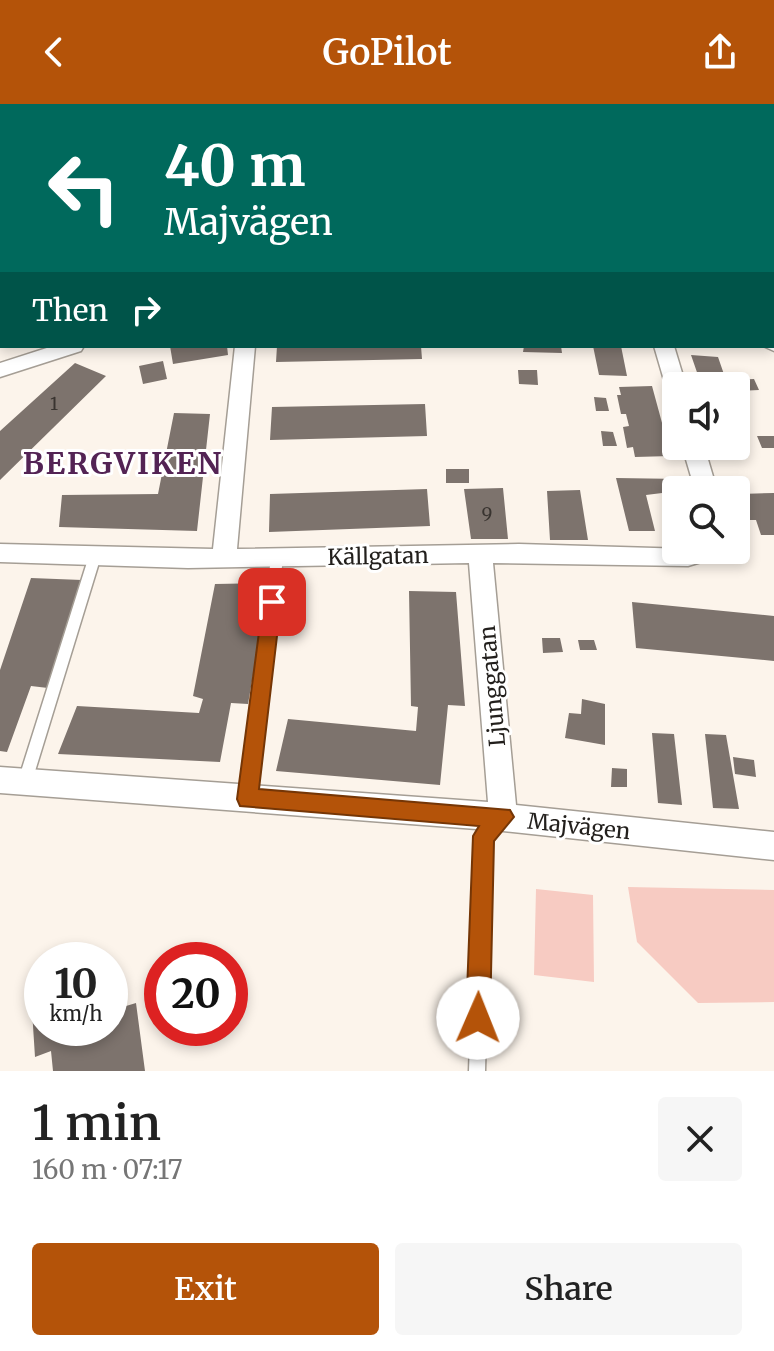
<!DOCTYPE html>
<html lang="en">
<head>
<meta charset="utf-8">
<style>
  :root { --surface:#fff; --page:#f6f6f6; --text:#222; --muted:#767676; --accent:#b45309 }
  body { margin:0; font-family:Merriweather,serif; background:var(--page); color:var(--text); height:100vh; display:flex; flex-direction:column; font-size:30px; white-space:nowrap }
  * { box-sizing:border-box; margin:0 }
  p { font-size:26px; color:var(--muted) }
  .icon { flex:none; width:44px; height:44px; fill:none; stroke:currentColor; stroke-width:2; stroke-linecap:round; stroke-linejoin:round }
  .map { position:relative; height:967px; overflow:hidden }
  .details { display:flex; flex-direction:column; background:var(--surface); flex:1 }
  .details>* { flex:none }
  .hud { position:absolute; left:0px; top:0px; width:774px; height:244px; box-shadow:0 4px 12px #0003; background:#00695c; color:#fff; overflow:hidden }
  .buttons { position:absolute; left:662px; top:268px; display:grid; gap:16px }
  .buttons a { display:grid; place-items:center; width:88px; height:88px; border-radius:8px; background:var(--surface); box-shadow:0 4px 12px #0003; font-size:40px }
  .speed { position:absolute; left:24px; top:838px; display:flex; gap:16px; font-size:40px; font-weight:700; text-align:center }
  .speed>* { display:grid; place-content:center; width:104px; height:104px; border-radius:50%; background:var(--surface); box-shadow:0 4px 12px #0003; line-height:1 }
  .speed small { font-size:20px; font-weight:400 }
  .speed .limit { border:12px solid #d22; background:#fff; color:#111 }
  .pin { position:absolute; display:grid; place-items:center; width:68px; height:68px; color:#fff; margin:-34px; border-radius:16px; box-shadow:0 4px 12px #0006 }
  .me { position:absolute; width:88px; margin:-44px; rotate:1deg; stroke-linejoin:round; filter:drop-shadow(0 0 6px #0008) }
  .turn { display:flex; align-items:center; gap:28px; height:168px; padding:0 32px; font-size:36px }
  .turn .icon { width:104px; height:104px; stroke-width:2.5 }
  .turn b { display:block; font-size:56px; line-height:68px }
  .then { display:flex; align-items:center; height:76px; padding:0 32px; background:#0003; gap:16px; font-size:30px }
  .round { display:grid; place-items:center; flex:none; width:84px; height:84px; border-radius:8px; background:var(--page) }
  .summary { display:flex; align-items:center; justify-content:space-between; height:136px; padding:0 32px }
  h1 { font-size:48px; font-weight:600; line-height:60px }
  .action { display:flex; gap:16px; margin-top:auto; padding:16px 32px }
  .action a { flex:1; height:92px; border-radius:8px; background:var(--accent); color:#fff; font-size:32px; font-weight:600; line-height:92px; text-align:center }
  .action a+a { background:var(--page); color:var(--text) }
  header { display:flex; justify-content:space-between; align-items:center; height:104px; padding:0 32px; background:var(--accent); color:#fff; font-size:36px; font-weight:600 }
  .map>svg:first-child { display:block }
  .built { fill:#f5e9d8 }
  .green { fill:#f7cbc2 }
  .building { fill:#7d736d }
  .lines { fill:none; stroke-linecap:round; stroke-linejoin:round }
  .lane-casing { stroke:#a59e95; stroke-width:3 }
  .street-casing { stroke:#a59e95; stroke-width:3 }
  .secondary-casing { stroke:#a59e95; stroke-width:3 }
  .lane { fill:#fff; fill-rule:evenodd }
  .street { fill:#fff; fill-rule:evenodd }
  .secondary { fill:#fff; fill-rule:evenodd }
  .route { fill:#b45309; stroke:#753606; stroke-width:2 }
  .labels { text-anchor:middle; stroke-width:6; stroke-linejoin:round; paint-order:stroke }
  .number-label { font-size:18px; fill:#393430 }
  .street-label { font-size:22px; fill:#221f1c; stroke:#fff }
  .district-label { font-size:30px; font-weight:bold; letter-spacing:2px; fill:#532354; stroke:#fff }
</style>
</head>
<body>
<header><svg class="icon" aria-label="back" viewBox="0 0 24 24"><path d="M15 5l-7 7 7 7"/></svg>GoPilot<svg class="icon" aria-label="share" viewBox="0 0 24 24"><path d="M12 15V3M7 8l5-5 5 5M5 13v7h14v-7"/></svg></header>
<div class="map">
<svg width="774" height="967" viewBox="0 0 774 967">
  <rect width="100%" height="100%" fill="#fcf4eb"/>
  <!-- built -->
  <path class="built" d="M202,0H774V64L772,2Z"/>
  <!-- green -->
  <path class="green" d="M628,783L774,786V898L698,899L637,838Z
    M536,785L593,791L594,878L534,871Z"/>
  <!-- building -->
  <path class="building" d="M170,242H227L228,251L173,260Z
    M277,242H421L422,255L276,258Z
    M524,242H561L562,249L523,248Z
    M593,242H621L627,272L599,271Z
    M691,251L718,253L727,279L700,277Z
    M163,257L167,275L143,280L139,262Z
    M75,259L106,272L0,376V327Z
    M518,266H537L538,281L519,280Z
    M754,275L759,286L738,287L733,276Z
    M652,282L671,352L635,353L633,343L627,344L623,323L629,322L626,310H621L617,291H621L619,283Z
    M594,293L606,294L609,307H596Z
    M425,300L427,332L270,336L272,303Z
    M174,309L210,310L197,427L59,423L62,391L158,390Z
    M736,310H740L749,332L736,331Z
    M601,327L613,328L617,342H603Z
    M757,332H774V344H762Z
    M446,365H469V379H446Z
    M616,374L682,375L686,386L646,391L655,427H629Z
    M503,384L508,435H471L464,385Z
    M427,385L430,422L269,428L270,390Z
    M580,386L588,436H550L547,387Z
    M774,389V431H761L756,416H747L740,390Z
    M31,474L82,476L48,584L31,582L7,648L0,647V566Z
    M269,479L248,600L231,599L220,658L58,650L77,602L199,609L203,595L193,592L215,480Z
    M409,487L456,488L465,602L448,601L440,681L276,667L288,615L416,627L418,603L411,602Z
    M632,498L774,512V557L636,544Z
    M542,534H560L563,548L543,549Z
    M578,536H594L597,546H580Z
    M582,595L605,600V641L565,634L569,609L581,610Z
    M652,629L674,630L682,701L658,699Z
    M705,630L726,631L739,705L713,704Z
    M733,653L754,656L756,673L735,670Z
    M612,664L627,665V683H611Z
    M110,866L116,905L136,899L145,967H53L51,947L35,953L30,875L42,871V924H110Z"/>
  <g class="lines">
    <defs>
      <path id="lane" d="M467,0H473L474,2H464Z
        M772,22H774V27H772Z
        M95,447L99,449L101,452L32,677L30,682L25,684L20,682L18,677L89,452L91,449Z
        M277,449L281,451L283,454L254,695L252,700L247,702L242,700L240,695L271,454L273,451Z
        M499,710L504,712L506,717L504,722L491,735L485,967H469L477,732C480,723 490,714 499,710Z"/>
      <path id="street" d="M0,0H16L17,2H2L0,5Z
        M0,121H2V131H0Z
        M772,235H774V247L763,242H772Z
        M53,242H84L81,247L0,273V259Z
        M235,242H255L237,445L519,440L722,446L718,453L688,462L493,459L516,701L774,728V756L503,727L0,689V663L488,698L469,459L188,464L0,458V440L213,445Z
        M654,242H674L686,282H676V290L666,283Z
        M682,342H704L717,386H695Z"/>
      <path id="secondary" d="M154,0H183L184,2H155Z
        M772,70H774V85H772Z"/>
    </defs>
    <!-- lane casing -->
    <use href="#lane" class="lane-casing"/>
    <!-- street casing -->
    <use href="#street" class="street-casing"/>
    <!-- secondary casing -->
    <use href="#secondary" class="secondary-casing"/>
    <!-- lane -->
    <use href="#lane" class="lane"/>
    <!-- street -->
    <use href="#street" class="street"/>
    <!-- secondary -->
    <use href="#secondary" class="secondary"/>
  </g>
  <!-- route -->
  <path class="route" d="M272,491L281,498L259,685L510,706L514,713L494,737L490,914L487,923L478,926L470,923L466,914L473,732L479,722L240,702L237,695L263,498Z"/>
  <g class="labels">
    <!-- number labels -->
    <g class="number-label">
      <text x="54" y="306">1</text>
      <text x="487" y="416">9</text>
    </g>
    <!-- street labels -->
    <g class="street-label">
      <text transform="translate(378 452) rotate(-1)" y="8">Källgatan</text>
      <text transform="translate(492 582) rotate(-95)" y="8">Ljunggatan</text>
      <text transform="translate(579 722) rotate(6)" y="8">Majvägen</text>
    </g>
    <!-- district labels -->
    <g class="district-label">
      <text x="123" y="370">BERGVIKEN</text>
    </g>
  </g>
</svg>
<div class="buttons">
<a><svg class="icon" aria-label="sound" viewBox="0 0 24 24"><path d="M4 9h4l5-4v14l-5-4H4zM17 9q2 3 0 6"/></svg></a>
<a><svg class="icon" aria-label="search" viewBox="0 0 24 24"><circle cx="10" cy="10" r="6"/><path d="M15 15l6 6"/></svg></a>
</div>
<div class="speed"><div>10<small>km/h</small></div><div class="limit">20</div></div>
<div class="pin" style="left:272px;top:498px;background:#d93025"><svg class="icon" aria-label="arrive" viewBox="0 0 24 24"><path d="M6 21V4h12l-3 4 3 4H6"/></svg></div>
<svg class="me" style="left:478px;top:914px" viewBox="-20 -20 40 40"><circle r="19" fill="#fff"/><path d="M0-13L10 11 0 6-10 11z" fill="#b45309"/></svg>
<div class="hud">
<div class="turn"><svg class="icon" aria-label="left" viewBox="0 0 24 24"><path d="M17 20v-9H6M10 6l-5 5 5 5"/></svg><div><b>40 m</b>Majvägen</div></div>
<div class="then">Then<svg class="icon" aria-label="right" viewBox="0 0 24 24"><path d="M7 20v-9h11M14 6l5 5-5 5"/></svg></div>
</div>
</div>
<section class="details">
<div class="summary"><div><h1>1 min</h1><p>160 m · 07:17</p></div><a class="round"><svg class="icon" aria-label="close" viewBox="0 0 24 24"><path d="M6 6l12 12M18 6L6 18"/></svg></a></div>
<div class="action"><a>Exit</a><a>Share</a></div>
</section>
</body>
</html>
